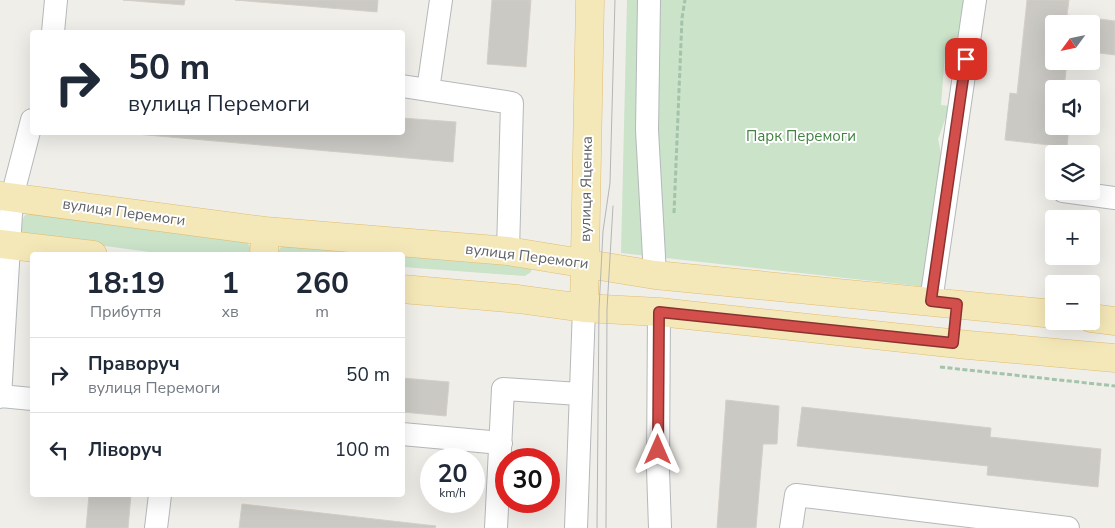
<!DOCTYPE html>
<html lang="uk">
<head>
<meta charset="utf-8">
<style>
  :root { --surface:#fff; --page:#f6f6f7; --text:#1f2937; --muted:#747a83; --line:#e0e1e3 }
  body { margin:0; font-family:"Nunito Sans",sans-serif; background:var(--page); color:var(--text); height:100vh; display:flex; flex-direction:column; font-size:19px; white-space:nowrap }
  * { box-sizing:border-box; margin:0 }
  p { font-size:16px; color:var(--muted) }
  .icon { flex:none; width:28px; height:28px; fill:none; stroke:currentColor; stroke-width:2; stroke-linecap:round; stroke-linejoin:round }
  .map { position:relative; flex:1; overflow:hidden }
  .sheet { position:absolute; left:30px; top:252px; width:375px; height:245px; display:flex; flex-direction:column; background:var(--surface); border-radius:5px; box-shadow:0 5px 20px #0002 }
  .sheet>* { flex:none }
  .guide { position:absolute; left:30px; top:30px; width:375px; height:105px; border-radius:5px; box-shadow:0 5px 20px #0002; background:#fff; color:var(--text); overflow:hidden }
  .needle { width:32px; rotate:237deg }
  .buttons { position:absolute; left:1045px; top:15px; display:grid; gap:10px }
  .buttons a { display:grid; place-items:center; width:55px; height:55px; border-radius:5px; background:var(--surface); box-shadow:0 5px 20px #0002; font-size:25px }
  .speed { position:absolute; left:420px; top:448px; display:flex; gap:10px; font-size:25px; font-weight:700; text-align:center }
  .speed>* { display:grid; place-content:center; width:65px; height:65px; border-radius:50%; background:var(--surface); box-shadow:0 5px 20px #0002; line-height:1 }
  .speed small { font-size:12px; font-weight:400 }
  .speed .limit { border:8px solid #d22; background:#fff; color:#111 }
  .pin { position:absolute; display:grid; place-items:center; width:42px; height:42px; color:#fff; margin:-21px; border-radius:10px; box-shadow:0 2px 8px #0006 }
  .me { position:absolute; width:55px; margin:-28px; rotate:0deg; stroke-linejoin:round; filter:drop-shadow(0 0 4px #0008) }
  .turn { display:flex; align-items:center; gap:18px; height:105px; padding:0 15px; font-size:22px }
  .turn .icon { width:65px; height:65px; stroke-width:2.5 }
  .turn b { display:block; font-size:35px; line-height:42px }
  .eta { display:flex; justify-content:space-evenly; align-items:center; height:85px; text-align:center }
  .eta b { font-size:30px; font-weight:700; line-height:35px }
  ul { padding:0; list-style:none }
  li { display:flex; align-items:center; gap:15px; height:75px; padding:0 15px; border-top:1px solid var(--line) }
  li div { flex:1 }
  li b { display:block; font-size:19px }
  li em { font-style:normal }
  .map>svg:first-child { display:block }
  .green { fill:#cae3c9 }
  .building { fill:#cbc9c4; stroke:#d4cfc7 }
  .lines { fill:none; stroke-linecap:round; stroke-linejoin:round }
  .minor-casing { stroke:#b5b8bb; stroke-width:24 }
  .major-casing { stroke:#e0bc71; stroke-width:29 }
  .path { stroke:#a3c3ab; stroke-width:3; stroke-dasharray:5 2.5; stroke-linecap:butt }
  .minor { stroke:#fff; stroke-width:22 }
  .major { stroke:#f5e8b8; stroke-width:28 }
  .tram { stroke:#b4b5b5; stroke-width:1 }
  .route-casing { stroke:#893331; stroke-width:12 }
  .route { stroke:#d34f4b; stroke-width:9 }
  .labels { text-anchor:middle; stroke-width:4; stroke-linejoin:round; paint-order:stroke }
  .park-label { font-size:15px; fill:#428342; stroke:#fff }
  .street-label { font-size:15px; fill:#606366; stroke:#fff }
</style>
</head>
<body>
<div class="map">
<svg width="1115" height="528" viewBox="0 0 1115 528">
  <rect width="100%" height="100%" fill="#f0eee9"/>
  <!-- green -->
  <path class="green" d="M627,0H969L957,53H945L941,105L950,106L938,139L949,195L927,287L621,253Z
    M38,212L244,238L251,248L250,255H172L24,235C18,226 20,223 25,215Z
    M290,245L526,262L531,267V272L525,276L403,267L402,255H275L281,247Z"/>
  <!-- building -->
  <path class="building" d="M123,0H185L184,5Z
    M235,0H378L377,12Z
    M492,0H531L526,67L487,64Z
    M1027,0H1069L1067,15L1115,21V55L1091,52V24H1054V61H1067L1064,89H1054V126H1069L1067,147L1005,140L1010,93L1017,94Z
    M402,118L456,122L453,162L113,132H402Z
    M402,378L449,382L446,416L402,412Z
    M726,400L779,406L777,444H763L756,528H717Z
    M802,407L991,428L990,437L1101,449L1098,487L987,475L988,466L797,446Z
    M89,495H131L128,528H86Z
    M242,504L436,526L435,528H239Z"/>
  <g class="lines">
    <defs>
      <path id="minor" d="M649,0L647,130L655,275
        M53,32L56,0
        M402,86L512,103L508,251
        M428,90L441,0
        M1063,191L1115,198
        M931,301L975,0
        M659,312L658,469L660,528
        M0,396L32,399
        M0,397L12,197L32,120
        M402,434L501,443
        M156,528L160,495
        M496,528L503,389L579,394
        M576,528L584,308
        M791,528L796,495L1068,528"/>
      <path id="major" d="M0,196L265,231L508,251L655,275L1054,314
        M0,244L93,255
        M264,255L265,231
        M402,289L518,299L584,308L659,312L968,345L1115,358
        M584,308L590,0
        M1091,318L1115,321"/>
    </defs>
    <!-- minor casing -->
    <use href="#minor" class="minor-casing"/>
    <!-- major casing -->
    <use href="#major" class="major-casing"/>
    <!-- path -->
    <path class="path" d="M674,213L682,18L685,0
      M940,367L1115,386"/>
    <!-- minor -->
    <use href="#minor" class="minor"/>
    <!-- major -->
    <use href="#major" class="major"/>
    <!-- tram -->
    <path class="tram" d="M597,528L599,309L603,231L610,183L615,0
      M606,528L607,309L613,206"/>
  </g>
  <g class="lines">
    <defs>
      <path id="route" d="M658,450L659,312L953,343L957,304L931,301L966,59"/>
    </defs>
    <!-- route casing -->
    <use href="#route" class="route-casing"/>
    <!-- route -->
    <use href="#route" class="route"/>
  </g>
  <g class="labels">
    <!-- park labels -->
    <g class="park-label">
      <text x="801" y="141">Парк Перемоги</text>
    </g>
    <!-- street labels -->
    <g class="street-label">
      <text transform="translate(586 189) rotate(-89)" y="5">вулиця Яценка</text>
      <text transform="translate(124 212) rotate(8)" y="5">вулиця Перемоги</text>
      <text transform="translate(527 256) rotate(7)" y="5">вулиця Перемоги</text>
    </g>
  </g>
</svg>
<div class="buttons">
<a><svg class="needle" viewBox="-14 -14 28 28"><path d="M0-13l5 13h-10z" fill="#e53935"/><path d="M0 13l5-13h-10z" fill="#747a83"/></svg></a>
<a><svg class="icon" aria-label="sound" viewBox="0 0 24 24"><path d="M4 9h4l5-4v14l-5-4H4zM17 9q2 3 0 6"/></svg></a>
<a><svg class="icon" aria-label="layers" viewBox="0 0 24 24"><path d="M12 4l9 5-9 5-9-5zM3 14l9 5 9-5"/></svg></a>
<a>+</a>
<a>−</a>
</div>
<div class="speed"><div>20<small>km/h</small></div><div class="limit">30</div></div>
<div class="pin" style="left:966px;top:59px;background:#d93025"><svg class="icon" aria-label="arrive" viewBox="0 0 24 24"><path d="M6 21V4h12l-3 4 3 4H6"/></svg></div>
<svg class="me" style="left:658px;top:450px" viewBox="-20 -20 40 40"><path d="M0-17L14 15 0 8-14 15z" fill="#d34f4b" stroke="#fff" stroke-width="4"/></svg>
<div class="guide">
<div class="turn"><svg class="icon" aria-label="right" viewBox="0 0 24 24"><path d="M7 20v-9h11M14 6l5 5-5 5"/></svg><div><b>50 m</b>вулиця Перемоги</div></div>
</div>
<section class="sheet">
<div class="eta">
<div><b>18:19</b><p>Прибуття</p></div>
<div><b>1</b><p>хв</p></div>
<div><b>260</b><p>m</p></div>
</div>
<ul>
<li><svg class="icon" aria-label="right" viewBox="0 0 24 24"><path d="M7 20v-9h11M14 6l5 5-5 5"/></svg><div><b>Праворуч</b><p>вулиця Перемоги</p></div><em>50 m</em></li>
<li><svg class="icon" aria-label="left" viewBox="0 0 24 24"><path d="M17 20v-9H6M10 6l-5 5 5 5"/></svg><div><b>Ліворуч</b></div><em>100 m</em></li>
</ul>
</section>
</div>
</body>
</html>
